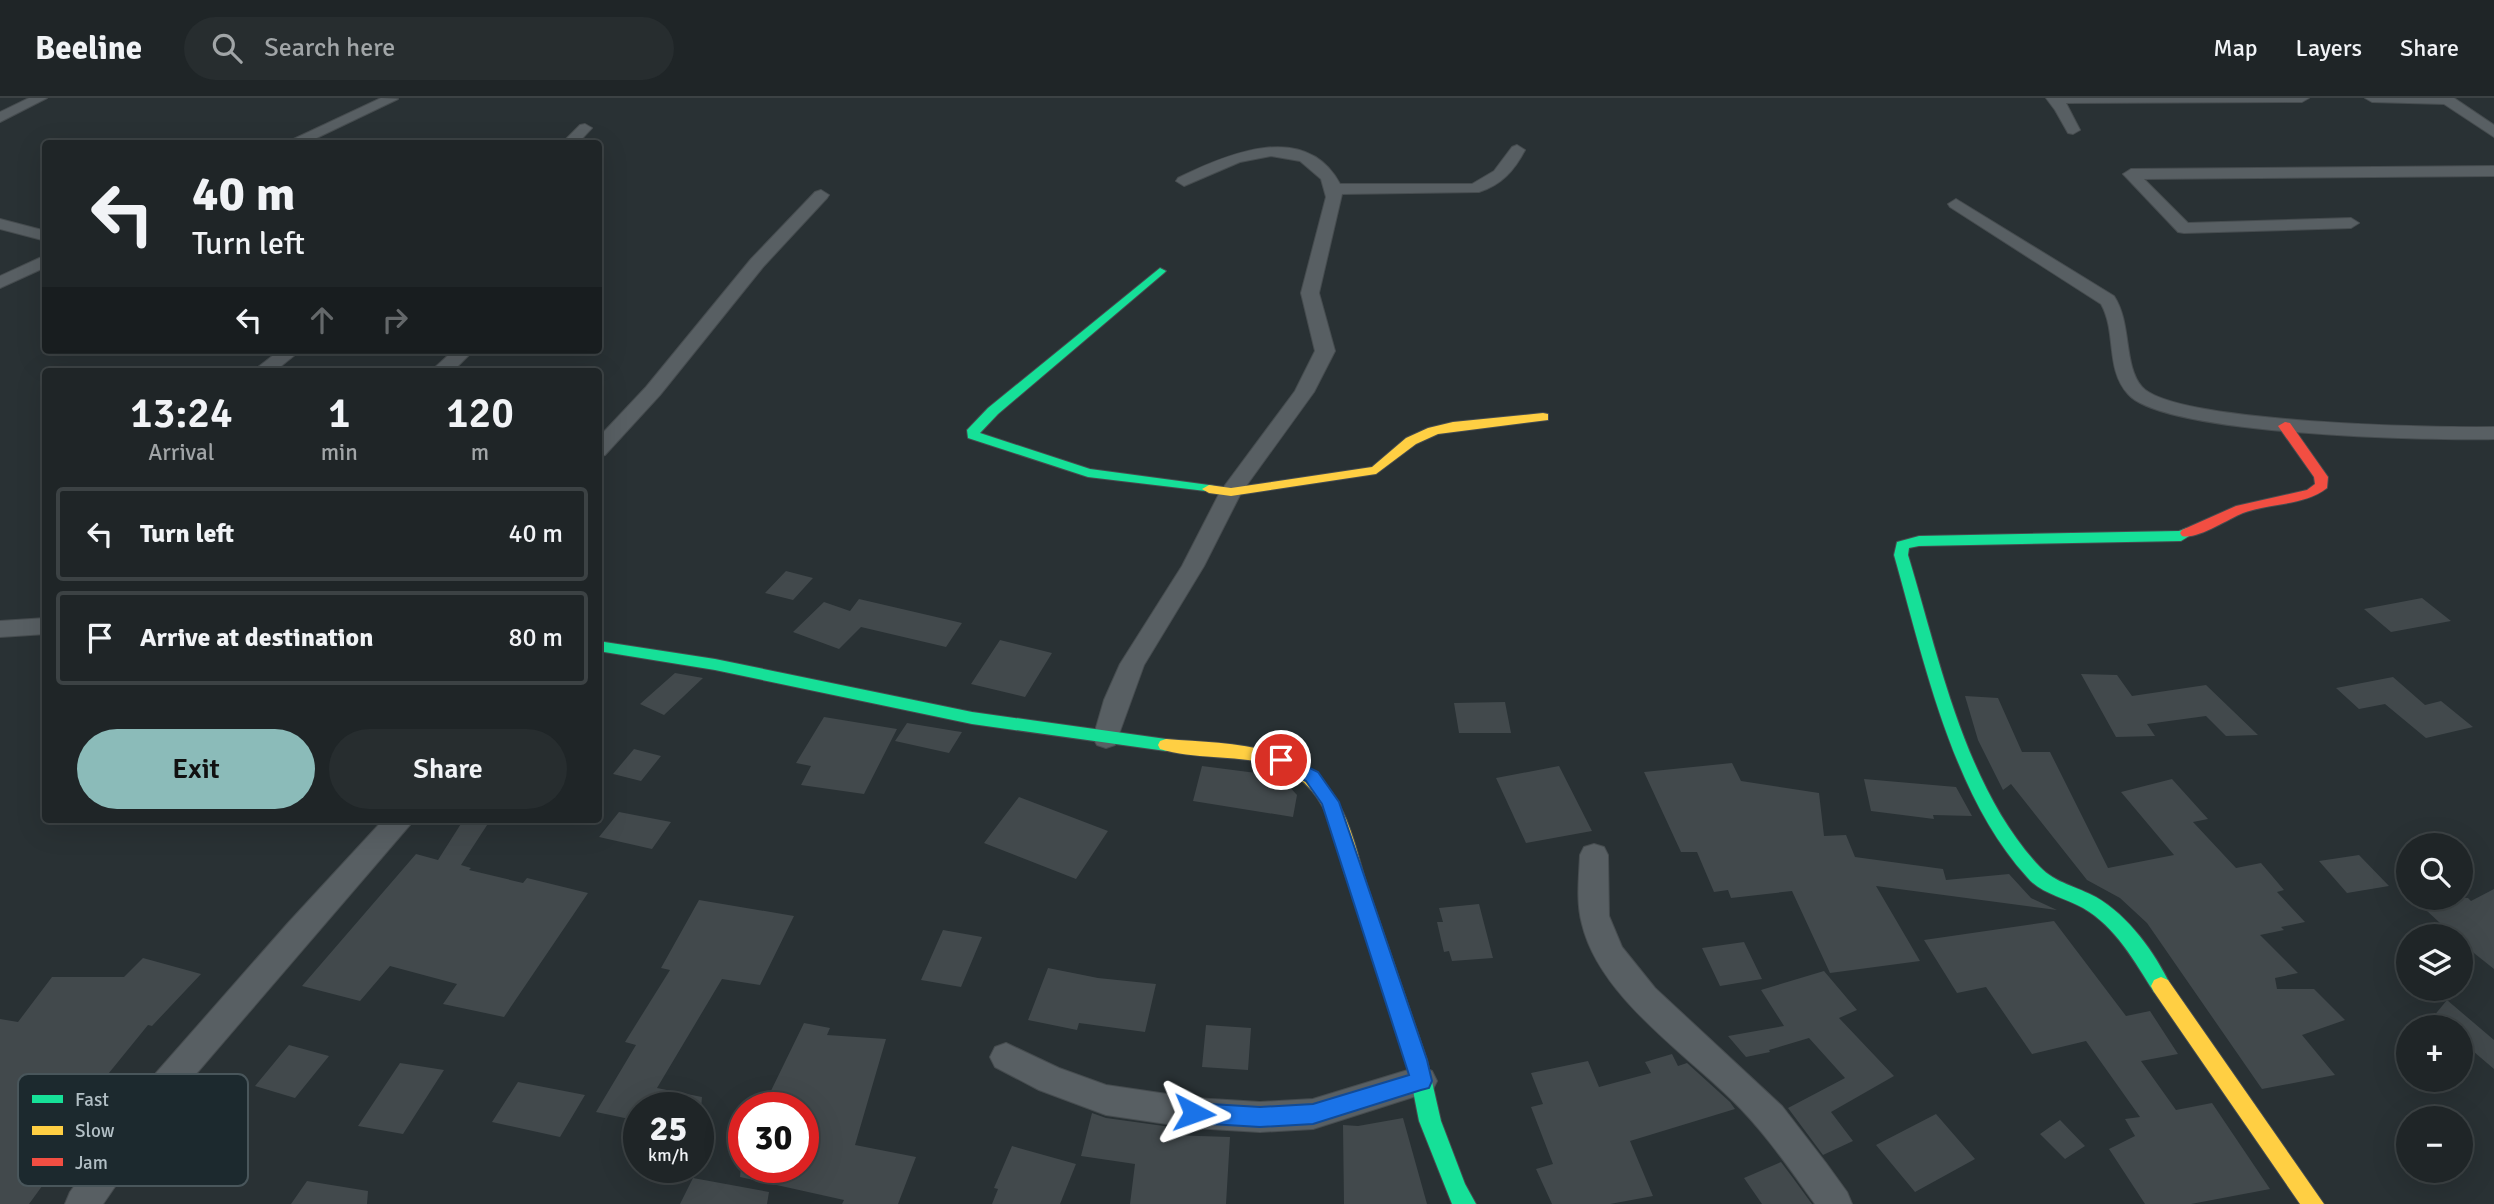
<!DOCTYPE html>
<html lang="en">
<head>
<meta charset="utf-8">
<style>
  :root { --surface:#1f2527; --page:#272d2f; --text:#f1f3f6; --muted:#a1a5a7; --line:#3c4244; --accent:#8bbbb9 }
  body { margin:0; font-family:Signika,sans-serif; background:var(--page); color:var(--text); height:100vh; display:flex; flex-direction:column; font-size:26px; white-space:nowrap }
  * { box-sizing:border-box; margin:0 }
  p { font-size:23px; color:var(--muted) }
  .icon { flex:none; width:38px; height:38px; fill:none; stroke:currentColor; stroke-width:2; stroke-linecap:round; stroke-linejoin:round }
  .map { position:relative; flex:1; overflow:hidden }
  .panel { position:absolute; left:42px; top:270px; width:560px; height:455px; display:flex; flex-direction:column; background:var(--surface); border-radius:7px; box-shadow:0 7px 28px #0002,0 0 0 2px var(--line) }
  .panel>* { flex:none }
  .hud { position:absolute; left:42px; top:42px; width:560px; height:214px; border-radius:7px; box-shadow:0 7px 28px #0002,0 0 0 2px var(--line); background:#1f2527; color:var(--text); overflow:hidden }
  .fabs { position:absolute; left:2396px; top:735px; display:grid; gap:14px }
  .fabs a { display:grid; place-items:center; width:77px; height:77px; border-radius:50%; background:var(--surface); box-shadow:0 7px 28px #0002,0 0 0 2px var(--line); font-size:35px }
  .speed { position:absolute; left:623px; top:994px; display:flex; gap:14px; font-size:35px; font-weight:700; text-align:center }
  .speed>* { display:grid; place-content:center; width:91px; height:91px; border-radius:50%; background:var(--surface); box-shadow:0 7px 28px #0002,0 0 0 2px var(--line); line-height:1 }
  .speed small { font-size:18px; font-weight:400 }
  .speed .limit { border:10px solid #d22; background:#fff; color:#111 }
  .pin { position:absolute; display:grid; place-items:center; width:60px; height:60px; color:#fff; margin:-30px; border:4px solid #fff; border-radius:50%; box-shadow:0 2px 7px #0007 }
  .me { position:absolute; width:77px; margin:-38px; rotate:94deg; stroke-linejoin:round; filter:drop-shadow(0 0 5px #0008) }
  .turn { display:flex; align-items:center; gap:24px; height:147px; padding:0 35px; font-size:32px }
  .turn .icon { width:91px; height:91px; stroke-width:2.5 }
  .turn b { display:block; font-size:49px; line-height:60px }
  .lanes { display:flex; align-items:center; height:66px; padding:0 35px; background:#0003; justify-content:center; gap:35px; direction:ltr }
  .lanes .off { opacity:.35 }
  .eta { display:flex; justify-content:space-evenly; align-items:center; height:119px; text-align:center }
  .eta b { font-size:42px; font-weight:600; line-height:49px }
  .action { display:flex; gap:14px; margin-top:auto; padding:14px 35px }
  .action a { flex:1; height:80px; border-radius:42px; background:var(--accent); color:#111; font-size:28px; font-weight:600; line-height:80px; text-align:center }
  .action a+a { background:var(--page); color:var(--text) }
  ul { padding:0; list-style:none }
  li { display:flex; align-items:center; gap:21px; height:94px; margin:0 14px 10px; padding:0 21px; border:4px solid var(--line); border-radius:7px }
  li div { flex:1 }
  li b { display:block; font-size:26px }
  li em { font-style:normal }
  header { display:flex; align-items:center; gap:42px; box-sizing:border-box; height:98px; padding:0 35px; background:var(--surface); border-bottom:2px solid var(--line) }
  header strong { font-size:33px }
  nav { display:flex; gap:38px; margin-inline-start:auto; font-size:24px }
  .search { width:490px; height:63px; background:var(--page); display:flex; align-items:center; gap:18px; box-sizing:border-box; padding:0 24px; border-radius:38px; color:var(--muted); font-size:26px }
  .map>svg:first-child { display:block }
  .building { fill:#42494c }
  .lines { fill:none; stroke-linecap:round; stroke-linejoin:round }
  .street-casing { stroke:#464c4f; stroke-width:2 }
  .fast-casing { stroke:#464c4f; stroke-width:2 }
  .slow-casing { stroke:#464c4f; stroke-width:2 }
  .jam-casing { stroke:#464c4f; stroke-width:2 }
  .street { fill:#585f63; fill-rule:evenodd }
  .fast { fill:#16e098; fill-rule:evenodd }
  .slow { fill:#ffcf43; fill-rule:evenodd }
  .jam { fill:#f24e42; fill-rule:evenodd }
  .route { fill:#1a73e8; stroke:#114b97; stroke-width:2 }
  .key { fill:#1c292e; stroke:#49565b; stroke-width:2 }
  .key-label { font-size:19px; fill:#b2bfc5 }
</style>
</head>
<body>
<header>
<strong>Beeline</strong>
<div class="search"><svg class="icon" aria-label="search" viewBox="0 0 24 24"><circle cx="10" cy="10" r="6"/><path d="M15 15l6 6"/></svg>Search here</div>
<nav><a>Map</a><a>Layers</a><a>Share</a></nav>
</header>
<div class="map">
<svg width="2494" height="1106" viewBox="0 0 2494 1106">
  <rect width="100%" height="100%" fill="#293134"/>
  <!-- building -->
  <path class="building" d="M786,473L813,480L793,502L765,495Z
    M2422,500L2451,523L2391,534L2364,511Z
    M859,501L962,525L946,549L861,529L839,551L793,534L824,504L850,513Z
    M1000,542L1052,555L1025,599L971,586Z
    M675,575L703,580L664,617L640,606Z
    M2081,576L2117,577L2132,598L2206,587L2258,637L2226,638L2206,618L2147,626L2155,638L2116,639Z
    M2393,579L2425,607L2441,603L2473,629L2426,640L2385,606L2359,611L2336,590Z
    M1965,598L1998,600L2022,654H2050L2108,770L2174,757L2121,694L2172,681L2208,721L2193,724L2236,770L2261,765L2284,792L2277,794L2305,824L2281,829L2284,832L2260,837L2298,875L2275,880L2277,891H2314L2345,922L2302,937L2335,977L2262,991L2147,825L2120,800L2087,782L2011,686L2003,692L1978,642Z
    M1505,604L1511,635H1459L1454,605Z
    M824,619L897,631L864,696L801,687L811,668L796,665Z
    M907,625L955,633L962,634L949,655L895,643Z
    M634,651L661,658L641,683L613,676Z
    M1732,665L1741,683L1819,695L1824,738L1846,737L1855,759L1943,771L1946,782L2009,776L2031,800L2057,812L1876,788L1920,863L1830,875L1792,793L1731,800L1728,792L1714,794L1697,754H1681L1644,674Z
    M1202,668L1264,676L1287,686L1297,697L1293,719L1193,703Z
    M1559,668L1592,733L1526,745L1496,680Z
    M1864,681L1956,689L1972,718L1933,717L1934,721L1871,713Z
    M1019,699L1108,733L1076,781L984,745Z
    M619,714L671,724L652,751L599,739Z
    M464,721H491L461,767L471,770L469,772L523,785L527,780L588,795L504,919L443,906L457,886L390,868L360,903L302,888L416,756L438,762Z
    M2359,757L2389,788L2347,795L2319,763Z
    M2494,791V871L2460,844V838H2454L2413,800H2468L2471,803Z
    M699,802L794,818L760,887L722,881L657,990L702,999L701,1010H639V1023L596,1014L636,947L625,944L670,872L661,870Z
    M1479,806L1493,860L1452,863L1449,853L1444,854L1437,824H1443L1439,810Z
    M2054,823L2126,918L2150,913L2178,956L2141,963L2176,1012L2212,1005L2270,1091L2191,1106H2145L2109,1051L2135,1038L2125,1021L2140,1019L2086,943L2032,956L1986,889L1957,895L1924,842Z
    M943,832L982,839L961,889L921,882Z
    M1744,844L1762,881L1720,888L1702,850Z
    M143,860L201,876L152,928L148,927L43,1056L64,1058L29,1106H0V921L18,924L52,879H124Z
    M1048,870L1098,880L1156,886L1145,934L1079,925L1077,932L1028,922Z
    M1824,873L1857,912L1839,920L1894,978L1831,1014L1853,1043L1823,1057L1788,1010L1845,980L1809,940L1769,952L1770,954L1746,959L1728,938L1784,928L1761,892Z
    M2447,902L2494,942V971L2460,942V929H2445L2433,919Z
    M804,925L830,930L827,937L886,941L855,1047L916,1059L898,1106H842L844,1102L740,1079L741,1069H803V1010L765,1005Z
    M1206,927L1251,930L1248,972L1202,969Z
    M289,947L329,958L295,1000L255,988Z
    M1672,956L1678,968L1687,965L1730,1004L1735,1011L1630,1043L1653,1098L1610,1106H1552L1536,1071L1553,1066L1531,1009L1543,1006L1531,975L1588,963L1599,989L1651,975L1645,964Z
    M400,965L444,972L403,1036L358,1028Z
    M518,984L585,997L560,1039L492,1024Z
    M1092,1015L1106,1020L1171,1029L1169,1037L1230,1039L1226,1106H1130L1135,1066L1081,1058Z
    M1936,1016L1975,1061L1915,1094L1876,1047Z
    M1403,1020L1427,1106H1344L1343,1027L1358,1028Z
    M2060,1022L2085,1048L2065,1061L2040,1036Z
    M1012,1048L1076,1066L1060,1106H992L998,1091L994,1090Z
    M1781,1064L1793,1080L1812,1106H1762L1744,1080Z
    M693,1080L769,1094L767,1106H680Z
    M307,1083L368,1093L367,1106H291Z"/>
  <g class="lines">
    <defs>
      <path id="street" d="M29,0H47L0,24V14Z
        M381,0L398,1L304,46H283Z
        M2046,0H2309L2302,4L2066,5L2080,32L2073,36L2068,35L2055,12Z
        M2365,0H2454L2494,27V39L2444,6L2372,4Z
        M585,26L592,30L577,46H561L580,27Z
        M1517,47L1525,52C1514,73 1501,87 1479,94L1342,96L1319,195L1335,253L1314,294L1241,395L1204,468L1144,567L1115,647L1106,650L1097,647L1093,640L1104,602L1120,566L1182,468L1220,394L1295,293L1315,253L1301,195L1326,99L1321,81L1300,63L1271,58L1240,64L1184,88L1176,83L1178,80C1227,56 1306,22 1340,86H1472L1494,73L1512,49Z
        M2494,68V78L2144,81L2188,125L2351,120L2359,125L2351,130L2184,135L2178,134L2123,76L2131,71Z
        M821,92L829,97L827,100L763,169L660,297L605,357L598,359V340L646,289L751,161L815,94Z
        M1956,101L2114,198C2132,225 2123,267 2142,289C2174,325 2438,330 2494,329V341C2434,343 2163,337 2128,296C2105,271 2117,234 2101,206L1950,109L1948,106Z
        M0,121L46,133V143L0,131Z
        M46,157V169L0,190V178Z
        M280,252H301L275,273H253Z
        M454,252H474L453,273H431Z
        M46,520V536L0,539V523Z
        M384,721H415L178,997L103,1106H65L70,1094L156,975L288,825Z
        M1594,746L1604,749L1608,757L1609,818L1622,849L1655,890L1782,1008L1826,1065L1847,1094L1852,1106H1815C1789,1070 1764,1033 1732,1002C1682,953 1599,897 1582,826C1576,804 1579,780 1580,757L1584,749Z
        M1006,945L1059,970L1106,987L1194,1000L1260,1004L1313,1001L1421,968L1432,973L1437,983L1432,993L1313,1031L1260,1034L1194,1030L1106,1017L1039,992L995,969L990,959L995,949Z"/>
      <path id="fast" d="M1160,170L1166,173L1164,175L998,316L980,335L1090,371L1209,387L1214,388L1216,391L1214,394L1088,379L968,340L967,332L988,310Z
        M2187,430L2194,435L2181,443L1919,448L1909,450L1908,457C1939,559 1965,690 2040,769C2055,785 2078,789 2096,799C2129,818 2155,855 2171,888L2168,894L2161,897L2154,894C2134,863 2116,829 2083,810C2064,799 2041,796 2027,779C1952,697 1924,562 1894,457L1897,444L1919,438L2179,433Z
        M598,543L715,561L972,614L1166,641L1172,643L1174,647L1172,651L1166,653L972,626L715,572L598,553Z
        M1358,779L1365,782L1367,787L1427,962L1441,1023L1465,1086L1476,1106H1452L1419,1023L1407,962L1349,787L1351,782Z"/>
      <path id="slow" d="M1543,315L1548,316V322L1438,336L1416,346L1376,376L1231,398L1209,395L1202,391L1209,387L1231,390L1372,369L1406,340L1428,330L1453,324Z
        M1166,641C1225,646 1303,643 1336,701C1352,727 1358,759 1367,787L1365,792L1358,795L1351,792C1338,765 1337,733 1321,706C1286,645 1214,668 1160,651L1158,647L1160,643Z
        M2161,879L2168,882L2324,1106H2300L2154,894L2151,888L2154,882Z"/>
      <path id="jam" d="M2285,324L2290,325L2328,379L2327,390C2304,408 2270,405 2243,415C2228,421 2197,442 2182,438L2180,435L2182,432L2236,408L2307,392L2315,386L2314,379L2278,328Z"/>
    </defs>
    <!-- street casing -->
    <use href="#street" class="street-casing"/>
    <!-- fast casing -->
    <use href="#fast" class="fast-casing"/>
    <!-- slow casing -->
    <use href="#slow" class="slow-casing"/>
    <!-- jam casing -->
    <use href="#jam" class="jam-casing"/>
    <!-- street -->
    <use href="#street" class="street"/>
    <!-- fast -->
    <use href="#fast" class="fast"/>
    <!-- slow -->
    <use href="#slow" class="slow"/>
    <!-- jam -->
    <use href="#jam" class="jam"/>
  </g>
  <!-- route -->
  <path class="route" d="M1281,656L1318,674L1339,704L1427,962L1432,983L1429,990L1421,992L1313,1026L1260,1029L1194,1025L1187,1022L1183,1015L1187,1008L1194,1005L1260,1009L1313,1006L1409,977L1322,706L1306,683L1275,667L1272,662L1275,658Z"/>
  <!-- legend -->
  <rect x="18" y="976" width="230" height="112" rx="10" class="key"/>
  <rect x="32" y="997" width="31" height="8" fill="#16e098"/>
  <rect x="32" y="1028" width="31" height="9" fill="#ffcf43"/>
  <rect x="32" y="1060" width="31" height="8" fill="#f24e42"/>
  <g class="key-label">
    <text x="75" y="1008">Fast</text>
    <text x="75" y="1039">Slow</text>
    <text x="75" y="1071">Jam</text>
  </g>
</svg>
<div class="fabs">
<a><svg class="icon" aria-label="search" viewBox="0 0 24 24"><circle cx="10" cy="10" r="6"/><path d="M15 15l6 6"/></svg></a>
<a><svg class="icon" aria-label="layers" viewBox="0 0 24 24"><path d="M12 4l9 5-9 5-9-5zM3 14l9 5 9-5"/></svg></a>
<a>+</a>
<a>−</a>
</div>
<div class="speed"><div>25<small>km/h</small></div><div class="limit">30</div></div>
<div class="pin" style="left:1281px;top:662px;background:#d93025"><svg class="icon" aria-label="arrive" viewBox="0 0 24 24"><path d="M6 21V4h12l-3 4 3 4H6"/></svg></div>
<svg class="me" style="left:1194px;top:1015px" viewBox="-20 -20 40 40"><path d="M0-17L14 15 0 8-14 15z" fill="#1a73e8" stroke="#fff" stroke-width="4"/></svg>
<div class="hud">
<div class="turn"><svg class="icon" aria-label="left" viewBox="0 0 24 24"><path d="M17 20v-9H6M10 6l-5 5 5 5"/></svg><div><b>40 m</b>Turn left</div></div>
<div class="lanes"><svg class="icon" aria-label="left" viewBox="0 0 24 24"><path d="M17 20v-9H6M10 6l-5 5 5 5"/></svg><svg class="icon off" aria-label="ahead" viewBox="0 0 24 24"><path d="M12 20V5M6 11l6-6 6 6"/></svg><svg class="icon off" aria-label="right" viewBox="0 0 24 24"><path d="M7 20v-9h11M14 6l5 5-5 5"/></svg></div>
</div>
<section class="panel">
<div class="eta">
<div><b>13:24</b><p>Arrival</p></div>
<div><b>1</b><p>min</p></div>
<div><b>120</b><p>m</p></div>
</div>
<ul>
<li><svg class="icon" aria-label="left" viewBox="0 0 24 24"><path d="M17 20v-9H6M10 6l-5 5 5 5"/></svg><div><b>Turn left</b></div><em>40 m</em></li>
<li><svg class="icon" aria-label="arrive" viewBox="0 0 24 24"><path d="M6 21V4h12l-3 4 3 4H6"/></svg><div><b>Arrive at destination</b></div><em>80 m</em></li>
</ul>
<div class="action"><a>Exit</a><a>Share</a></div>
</section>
</div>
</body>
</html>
